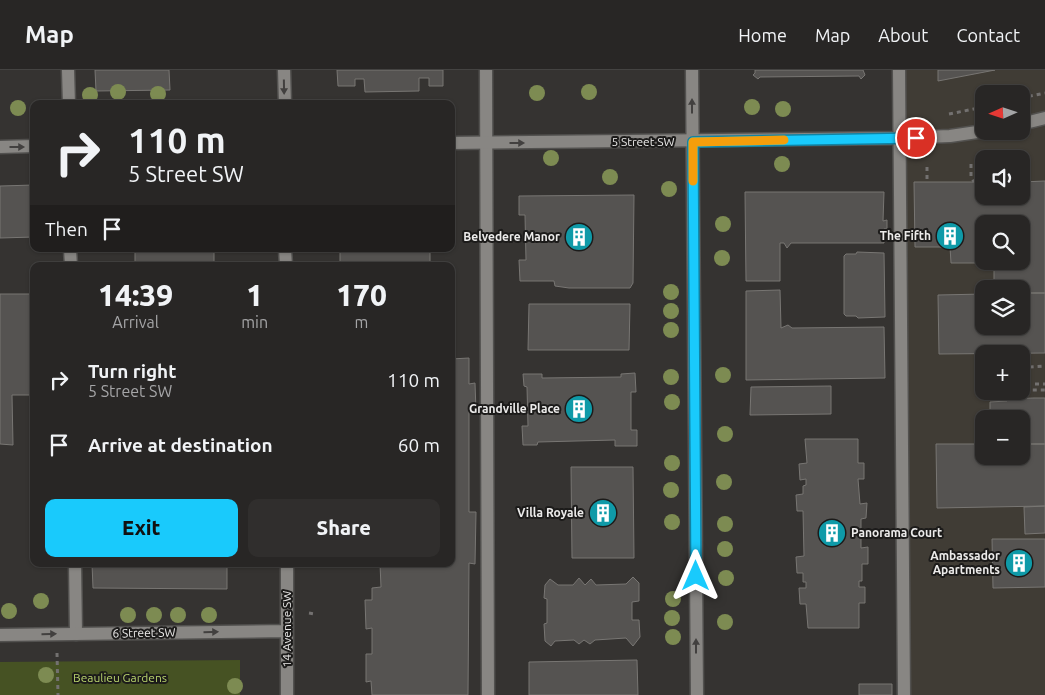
<!DOCTYPE html>
<html lang="en">
<head>
<meta charset="utf-8">
<style>
  :root { --surface:#282625; --page:#302e2d; --text:#f1f3f6; --muted:#a5a5a7; --line:#444342; --accent:#19cafc }
  body { margin:0; font-family:Ubuntu,sans-serif; background:var(--page); color:var(--text); height:100vh; display:flex; flex-direction:column; font-size:19px; white-space:nowrap }
  * { box-sizing:border-box; margin:0 }
  p { font-size:16px; color:var(--muted) }
  .icon { flex:none; width:28px; height:28px; fill:none; stroke:currentColor; stroke-width:2; stroke-linecap:round; stroke-linejoin:round }
  .map { position:relative; flex:1; overflow:hidden }
  .drawer { position:absolute; left:30px; top:192px; width:425px; height:305px; display:flex; flex-direction:column; background:var(--surface); border-radius:10px; box-shadow:0 1px 4px #0004,0 0 0 1px var(--line) }
  .drawer>* { flex:none }
  .hud { position:absolute; left:30px; top:30px; width:425px; height:152px; border-radius:10px; box-shadow:0 1px 4px #0004,0 0 0 1px var(--line); background:#282625; color:var(--text); overflow:hidden }
  .needle { width:32px; rotate:267deg }
  .tools { position:absolute; left:975px; top:15px; display:grid; gap:10px }
  .tools a { display:grid; place-items:center; width:55px; height:55px; border-radius:10px; background:var(--surface); box-shadow:0 1px 4px #0004,0 0 0 1px var(--line); font-size:25px }
  .pin { position:absolute; display:grid; place-items:center; width:42px; height:42px; color:#fff; margin:-21px; border:2px solid #fff; border-radius:50%; box-shadow:0 1px 5px #0007 }
  .me { position:absolute; width:55px; margin:-28px; rotate:0deg; stroke-linejoin:round; filter:drop-shadow(0 0 4px #0008) }
  .turn { display:flex; align-items:center; gap:18px; height:105px; padding:0 15px; font-size:22px }
  .turn .icon { width:65px; height:65px; stroke-width:2.5 }
  .turn b { display:block; font-size:35px; line-height:42px }
  .then { display:flex; align-items:center; height:48px; padding:0 15px; background:#0003; gap:10px; font-size:19px }
  .eta { display:flex; justify-content:space-evenly; align-items:center; height:85px; text-align:center }
  .eta b { font-size:30px; font-weight:800; line-height:35px }
  .cta { display:flex; gap:10px; margin-top:auto; padding:10px 15px }
  .cta a { flex:1; height:58px; border-radius:10px; background:var(--accent); color:#111; font-size:20px; font-weight:800; line-height:58px; text-align:center }
  .cta a+a { background:var(--page); color:var(--text) }
  ul { padding:0; list-style:none }
  li { display:flex; align-items:center; gap:15px; height:65px; padding:0 15px }
  li div { flex:1 }
  li b { display:block; font-size:19px }
  li em { font-style:normal }
  header { display:flex; align-items:center; gap:30px; box-sizing:border-box; height:70px; padding:0 25px; background:var(--surface); border-bottom:1px solid var(--line) }
  header strong { font-size:24px }
  nav { display:flex; gap:28px; margin-inline-start:auto; font-size:18px }
  .map>svg:first-child { display:block }
  .built { fill:#403c35; fill-rule:evenodd }
  .green { fill:#465223 }
  .building { fill:#555351; stroke:#787673; fill-rule:evenodd }
  .lines { fill:none; stroke-linecap:round; stroke-linejoin:round }
  .lane-casing { stroke:#52514f; stroke-width:15 }
  .street-casing { stroke:#52514f; stroke-width:15 }
  .secondary-casing { stroke:#52514f; stroke-width:15 }
  .path { stroke:#737170; stroke-width:3; stroke-dasharray:4 4; stroke-linecap:butt }
  .lane { stroke:#888683; stroke-width:12 }
  .street { stroke:#888683; stroke-width:12 }
  .secondary { stroke:#888683; stroke-width:12 }
  .tree { fill:#7d8b52 }
  .oneway { fill:#42403f }
  .route-casing { stroke:#1083a4; stroke-width:12 }
  .route { stroke:#19cafc; stroke-width:9 }
  .slow { stroke:#f59e0b; stroke-width:9 }
  .labels { text-anchor:middle; stroke-width:4; stroke-linejoin:round; paint-order:stroke }
  .street-label { font-size:12px; fill:#ecebea; stroke:#1c1b1a }
  .poi-label { font-size:12px; font-weight:bold; fill:#ecebea; stroke:#1c1b1a; text-anchor:end }
  .park-label { font-size:12px; fill:#b8d36d; stroke:#1c1b1a }
</style>
</head>
<body>
<header>
<strong>Map</strong>
<nav><a>Home</a><a>Map</a><a>About</a><a>Contact</a></nav>
</header>
<div class="map">
<svg width="1045" height="625" viewBox="0 0 1045 625">
  <rect width="100%" height="100%" fill="#353331"/>
  <!-- built -->
  <path class="built" d="M903,0H1045V625H908ZM984,24H1021V61H984ZM984,89H1021V126H984ZM984,154H1021V191H984ZM984,219H1021V256H984ZM984,284H1021V321H984ZM984,349H1021V386H984Z"/>
  <!-- green -->
  <path class="green" d="M240,590V625H0V592Z"/>
  <!-- building -->
  <path class="building" d="M95,0H169L170,20L96,21Z
    M337,0H443V16H429V8H419V21L365,22L364,9H355V16H338Z
    M755,0H863L865,5L861,9L859,6L760,7L758,9L753,5L755,3Z
    M938,0H995L938,11Z
    M1045,111V223H1021V219H994V193H951L950,177H915L914,112H984V126H1021V112ZM984,154H1021V191H984Z
    M34,115V167L0,168V116Z
    M745,122H884L883,151L887,150V159H884V173H791L787,178L784,173H780V211H746Z
    M634,125L633,213L630,218H569L555,216L554,211H520L519,190H526L525,145H519V126Z
    M135,179H214V196H135Z
    M340,182H430V196H340Z
    M857,182L884,183L885,247L858,248L856,246H846L844,244V186L846,184H856Z
    M780,220L781,258L788,255L792,258L884,257L885,308L746,310V221Z
    M1021,223H1045V283L939,284L938,225L984,224V256H1021Z
    M0,224H34V325H12L13,375L0,374Z
    M529,234H630L629,280H528Z
    M469,288V314L475,313L476,341H469V442H476L475,494L469,493L468,625H372L371,611L366,612V584H372V558L366,559L365,530H372V518L381,517L380,494H451V289Z
    M635,303L636,322H631V360H637V376H615V370L538,372L537,375H523L522,356H528L527,317L524,316L523,304H542V308L621,307V304Z
    M831,316V344L750,345L751,317Z
    M1034,328H1045V374H1021V349H1007V345H990V332L1007,331V329Z
    M805,369H858V393H864V409H858L860,434L867,433L866,448L861,449V478L868,477V494H862V511H859V517H865V533H859V558H808L806,534H800L799,518H806V512H803V503H797L796,487L804,486L803,441H797L796,425L803,424V416L806,415V409L800,410L799,394L807,393Z
    M936,374H984V386H1021V374H1045V436L937,438Z
    M571,397H633L634,488H572Z
    M1045,436V463L1025,464L1024,437Z
    M992,469H1045V517L993,518Z
    M92,494H227V519L93,518Z
    M633,507L639,513V531L632,532V550H639L640,567L633,576L626,568L595,570L590,574L584,570L579,574L574,570L555,571L551,576L545,571L544,554L547,553V529L544,528L545,515L550,509L558,515H573L579,508L585,515L591,509L596,515L626,514Z
    M637,590L638,625H529V592Z
    M859,614H892V625H859Z"/>
  <g class="lines">
    <defs>
      <path id="lane" d="M68,0L69,34
        M486,0L488,625
        M899,0L904,625
        M70,179L71,196
        M75,494L76,564"/>
      <path id="street" d="M284,0L285,34
        M692,0L697,625
        M285,179L286,196
        M0,565L287,561
        M287,625V494"/>
      <path id="secondary" d="M1021,54L1045,48
        M451,73L899,68L950,66L984,61
        M0,77L34,76"/>
    </defs>
    <!-- lane casing -->
    <use href="#lane" class="lane-casing"/>
    <!-- street casing -->
    <use href="#street" class="street-casing"/>
    <!-- secondary casing -->
    <use href="#secondary" class="secondary-casing"/>
    <!-- path -->
    <path class="path" d="M1021,28L1045,23
      M949,44L984,37
      M971,94V106L974,112
      M927,97V112
      M1027,314H1045
      M1022,317H1026L1030,297L1045,296
      M1026,317L1029,320H1045
      M309,543L315,544
      M57,583L58,625"/>
    <!-- lane -->
    <use href="#lane" class="lane"/>
    <!-- street -->
    <use href="#street" class="street"/>
    <!-- secondary -->
    <use href="#secondary" class="secondary"/>
  </g>
  <!-- trees -->
  <g class="tree">
    <circle cx="118" cy="22" r="8"/>
    <circle cx="589" cy="22" r="8"/>
    <circle cx="537" cy="23" r="8"/>
    <circle cx="158" cy="24" r="8"/>
    <circle cx="90" cy="25" r="8"/>
    <circle cx="752" cy="37" r="8"/>
    <circle cx="18" cy="38" r="8"/>
    <circle cx="783" cy="39" r="8"/>
    <circle cx="551" cy="88" r="8"/>
    <circle cx="782" cy="94" r="8"/>
    <circle cx="610" cy="107" r="8"/>
    <circle cx="669" cy="119" r="8"/>
    <circle cx="723" cy="154" r="8"/>
    <circle cx="722" cy="188" r="8"/>
    <circle cx="671" cy="222" r="8"/>
    <circle cx="671" cy="241" r="8"/>
    <circle cx="671" cy="260" r="8"/>
    <circle cx="723" cy="305" r="8"/>
    <circle cx="671" cy="307" r="8"/>
    <circle cx="672" cy="332" r="8"/>
    <circle cx="725" cy="364" r="8"/>
    <circle cx="672" cy="393" r="8"/>
    <circle cx="724" cy="412" r="8"/>
    <circle cx="671" cy="420" r="8"/>
    <circle cx="672" cy="452" r="8"/>
    <circle cx="725" cy="454" r="8"/>
    <circle cx="725" cy="479" r="8"/>
    <circle cx="726" cy="508" r="8"/>
    <circle cx="673" cy="529" r="8"/>
    <circle cx="41" cy="531" r="8"/>
    <circle cx="9" cy="541" r="8"/>
    <circle cx="128" cy="545" r="8"/>
    <circle cx="154" cy="545" r="8"/>
    <circle cx="178" cy="545" r="8"/>
    <circle cx="209" cy="545" r="8"/>
    <circle cx="672" cy="548" r="8"/>
    <circle cx="725" cy="552" r="8"/>
    <circle cx="673" cy="567" r="8"/>
    <circle cx="46" cy="605" r="8"/>
    <circle cx="235" cy="616" r="8"/>
  </g>
  <!-- one-way arrows -->
  <defs><path id="oneway-solid" d="M-6-.8H1V-3.2L6.5 0L1 3.2V.8H-6Z" transform="scale(1.25)"/></defs>
  <g class="oneway">
    <use href="#oneway-solid" transform="translate(284 17) rotate(89)"/>
    <use href="#oneway-solid" transform="translate(692 36) rotate(-90)"/>
    <use href="#oneway-solid" transform="translate(517 73)"/>
    <use href="#oneway-solid" transform="translate(17 77)"/>
    <use href="#oneway-solid" transform="translate(211 562) rotate(-1)"/>
    <use href="#oneway-solid" transform="translate(49 564) rotate(-1)"/>
    <use href="#oneway-solid" transform="translate(696 576) rotate(-90)"/>
  </g>
  <g class="lines">
    <defs>
      <path id="route" d="M696,506L693,72L916,68"/>
    </defs>
    <!-- route casing -->
    <use href="#route" class="route-casing"/>
    <!-- route -->
    <use href="#route" class="route"/>
    <!-- slow -->
    <path class="slow" d="M693,111V72L784,70"/>
  </g>
  <!-- icons -->
  <defs>
    <symbol id="building-disc" viewBox="-11 -11 22 22"><circle r="9.5" fill="#0f9aa8" stroke="#1c1b1a"/><path d="M-4-6H4V6H1V3H-1V6H-4ZM-2.5-4.3h1.7v1.8h-1.7ZM.8-4.3h1.7v1.8H.8ZM-2.5-1h1.7V.8h-1.7ZM.8-1h1.7V.8H.8Z" fill="#fff"/></symbol>
  </defs>
  <g fill-rule="evenodd">
    <use href="#building-disc" x="934" y="150" width="32" height="32"/>
    <use href="#building-disc" x="563" y="151" width="32" height="32"/>
    <use href="#building-disc" x="563" y="323" width="32" height="32"/>
    <use href="#building-disc" x="587" y="427" width="32" height="32"/>
    <use href="#building-disc" x="816" y="447" width="32" height="32"/>
    <use href="#building-disc" x="1003" y="477" width="32" height="32"/>
  </g>
  <g class="labels">
    <!-- street labels -->
    <g class="street-label">
      <text x="643" y="76">5 Street SW</text>
      <text transform="translate(287 559) rotate(-90)" y="4">14 Avenue SW</text>
      <text transform="translate(144 563) rotate(-1)" y="4">6 Street SW</text>
    </g>
    <!-- poi labels -->
    <g class="poi-label">
      <text x="931" y="170">The Fifth</text>
      <text x="560" y="171">Belvedere Manor</text>
      <text x="560" y="343">Grandville Place</text>
      <text x="584" y="447">Villa Royale</text>
      <text x="851" y="467" text-anchor="start">Panorama Court</text>
      <text x="1000" y="490">Ambassador<tspan x="1000" dy="14">Apartments</tspan></text>
    </g>
    <!-- park labels -->
    <g class="park-label">
      <text x="120" y="612">Beaulieu Gardens</text>
    </g>
  </g>
</svg>
<div class="tools">
<a><svg class="needle" viewBox="-14 -14 28 28"><path d="M0-13l5 13h-10z" fill="#e53935"/><path d="M0 13l5-13h-10z" fill="#a5a5a7"/></svg></a>
<a><svg class="icon" aria-label="sound" viewBox="0 0 24 24"><path d="M4 9h4l5-4v14l-5-4H4zM17 9q2 3 0 6"/></svg></a>
<a><svg class="icon" aria-label="search" viewBox="0 0 24 24"><circle cx="10" cy="10" r="6"/><path d="M15 15l6 6"/></svg></a>
<a><svg class="icon" aria-label="layers" viewBox="0 0 24 24"><path d="M12 4l9 5-9 5-9-5zM3 14l9 5 9-5"/></svg></a>
<a>+</a>
<a>−</a>
</div>
<div class="pin" style="left:916px;top:68px;background:#d93025"><svg class="icon" aria-label="arrive" viewBox="0 0 24 24"><path d="M6 21V4h12l-3 4 3 4H6"/></svg></div>
<svg class="me" style="left:696px;top:506px" viewBox="-20 -20 40 40"><path d="M0-17L14 15 0 8-14 15z" fill="#19cafc" stroke="#fff" stroke-width="4"/></svg>
<div class="hud">
<div class="turn"><svg class="icon" aria-label="right" viewBox="0 0 24 24"><path d="M7 20v-9h11M14 6l5 5-5 5"/></svg><div><b>110 m</b>5 Street SW</div></div>
<div class="then">Then<svg class="icon" aria-label="arrive" viewBox="0 0 24 24"><path d="M6 21V4h12l-3 4 3 4H6"/></svg></div>
</div>
<section class="drawer">
<div class="eta">
<div><b>14:39</b><p>Arrival</p></div>
<div><b>1</b><p>min</p></div>
<div><b>170</b><p>m</p></div>
</div>
<ul>
<li><svg class="icon" aria-label="right" viewBox="0 0 24 24"><path d="M7 20v-9h11M14 6l5 5-5 5"/></svg><div><b>Turn right</b><p>5 Street SW</p></div><em>110 m</em></li>
<li><svg class="icon" aria-label="arrive" viewBox="0 0 24 24"><path d="M6 21V4h12l-3 4 3 4H6"/></svg><div><b>Arrive at destination</b></div><em>60 m</em></li>
</ul>
<div class="cta"><a>Exit</a><a>Share</a></div>
</section>
</div>
</body>
</html>
